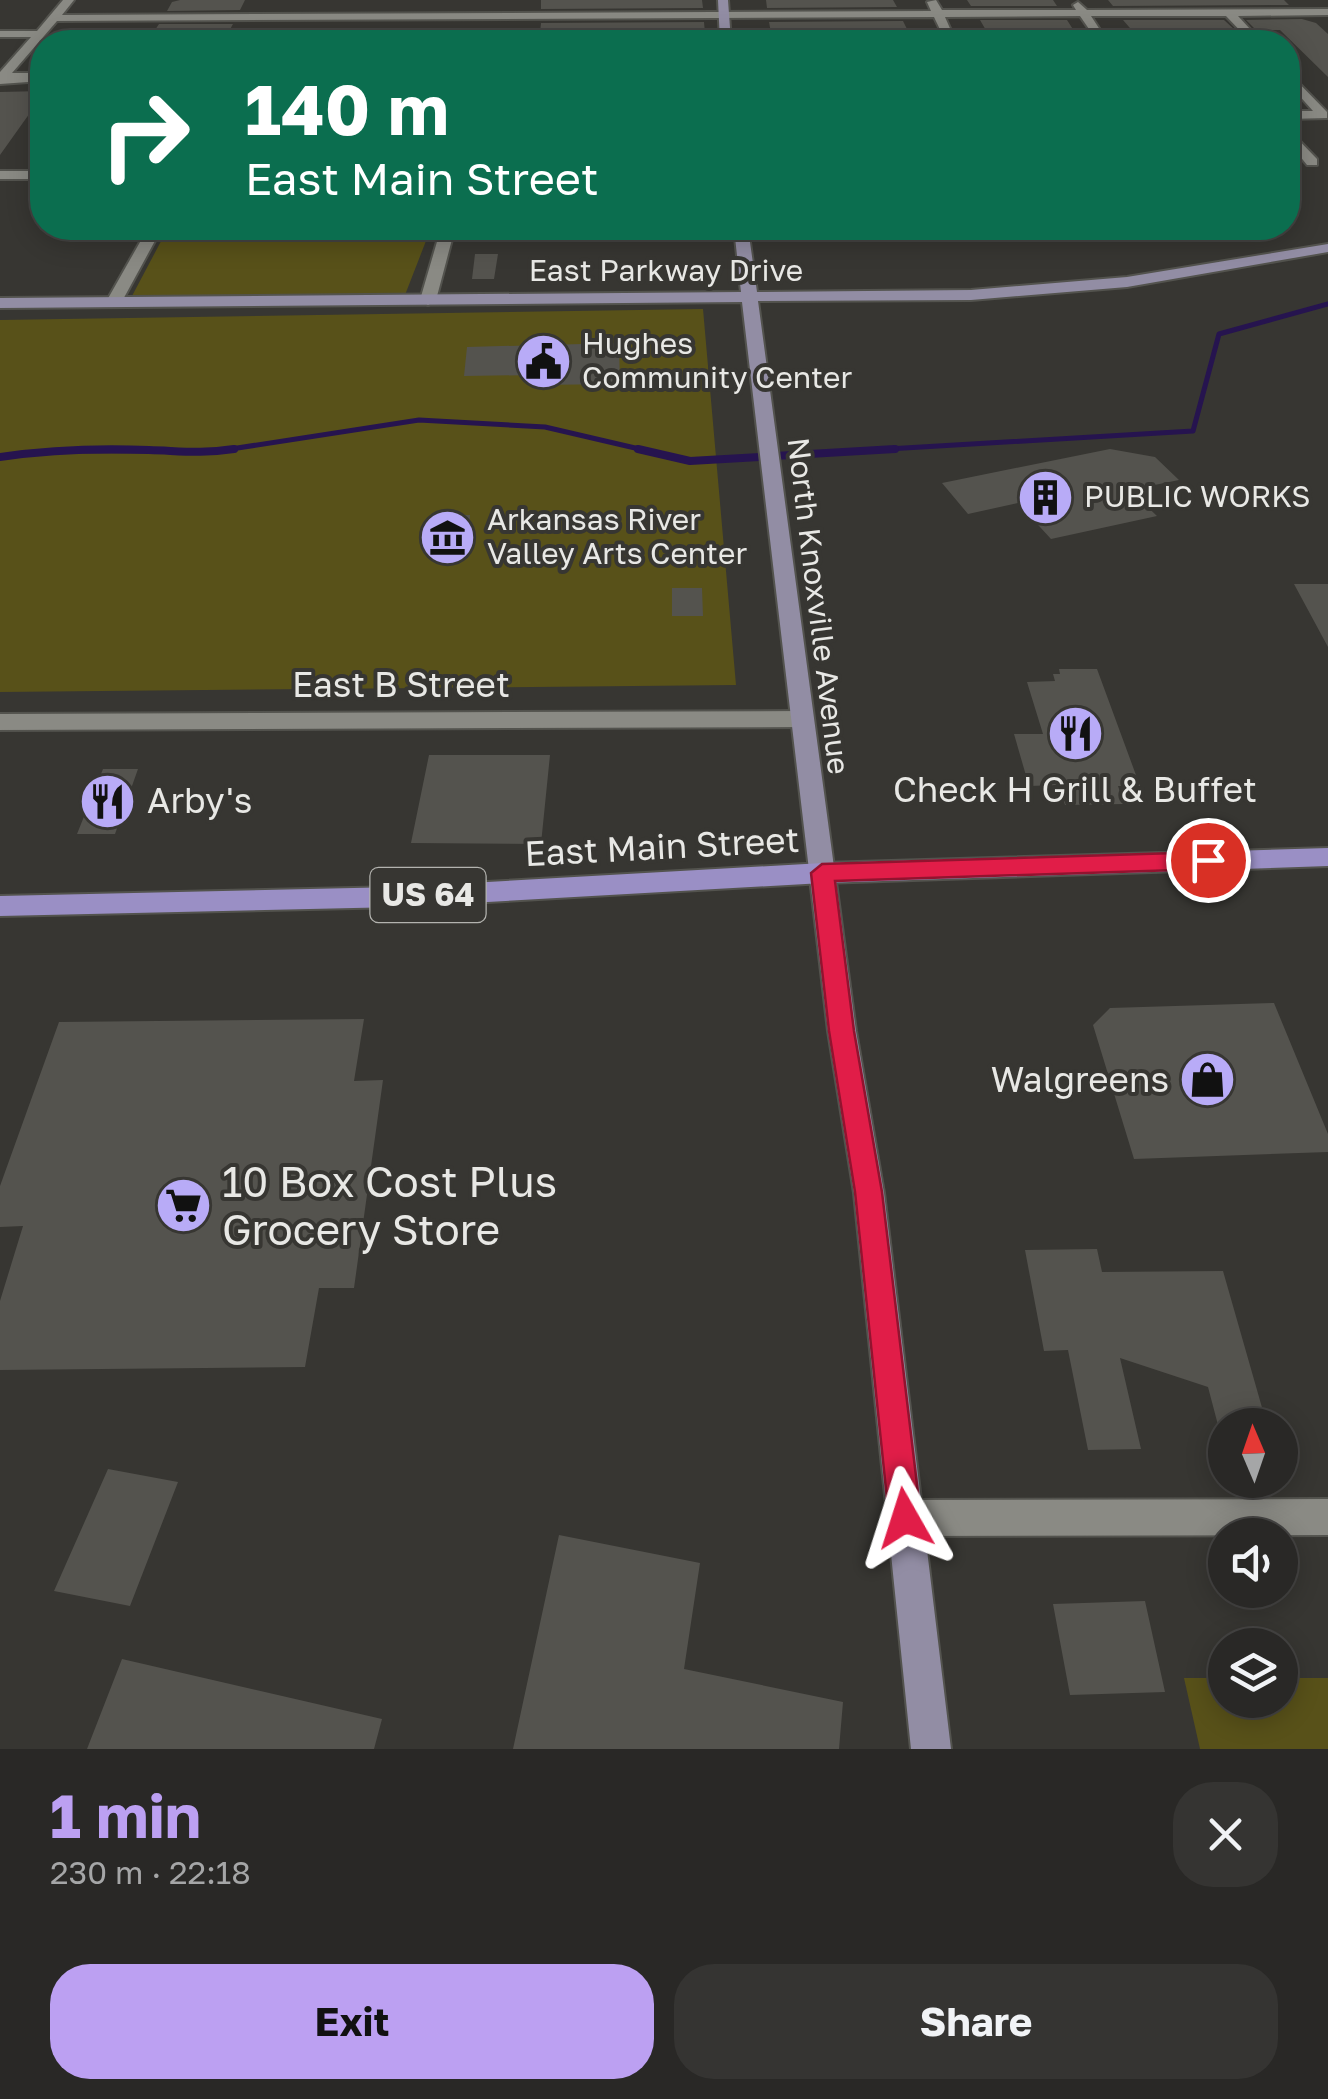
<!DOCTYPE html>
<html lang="en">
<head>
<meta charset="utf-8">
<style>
  :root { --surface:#292826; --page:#353432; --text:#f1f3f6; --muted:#a5a6a7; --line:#454443; --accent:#bca0f2 }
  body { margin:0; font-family:"Golos Text",sans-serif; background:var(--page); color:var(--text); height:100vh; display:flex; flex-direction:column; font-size:38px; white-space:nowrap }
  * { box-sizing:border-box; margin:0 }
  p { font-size:32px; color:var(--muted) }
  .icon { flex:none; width:55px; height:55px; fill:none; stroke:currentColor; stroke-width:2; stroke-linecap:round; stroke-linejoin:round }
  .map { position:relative; height:1749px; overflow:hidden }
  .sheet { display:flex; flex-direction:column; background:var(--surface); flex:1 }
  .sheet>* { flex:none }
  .top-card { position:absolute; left:30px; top:30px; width:1270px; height:210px; border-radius:40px; box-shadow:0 5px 25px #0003,0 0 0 2px var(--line); background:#0b6e4f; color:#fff; overflow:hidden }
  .needle { width:65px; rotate:358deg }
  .tools { position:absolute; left:1208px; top:1408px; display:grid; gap:20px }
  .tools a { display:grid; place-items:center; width:90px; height:90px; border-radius:50%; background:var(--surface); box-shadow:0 5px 25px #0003,0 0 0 2px var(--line); font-size:50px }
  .pin { position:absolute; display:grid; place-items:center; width:85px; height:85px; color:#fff; margin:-42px; border:5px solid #fff; border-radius:50%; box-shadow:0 2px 10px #0007 }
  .me { position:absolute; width:110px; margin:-55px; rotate:354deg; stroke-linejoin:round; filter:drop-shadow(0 0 8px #0008) }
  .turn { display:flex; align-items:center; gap:35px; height:210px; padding:0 50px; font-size:45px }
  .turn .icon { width:130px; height:130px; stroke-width:2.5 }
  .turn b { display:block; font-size:70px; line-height:85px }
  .round { display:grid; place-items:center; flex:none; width:105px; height:105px; border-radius:40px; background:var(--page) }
  .headline { display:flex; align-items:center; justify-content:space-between; height:170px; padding:0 50px }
  h1 { font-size:60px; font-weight:700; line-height:75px; color:var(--accent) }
  .button { display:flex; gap:20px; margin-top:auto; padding:20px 50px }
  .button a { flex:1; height:115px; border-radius:40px; background:var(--accent); color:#111; font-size:40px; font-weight:700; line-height:115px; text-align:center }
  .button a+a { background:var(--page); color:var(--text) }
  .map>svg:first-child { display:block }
  .green { fill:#585119 }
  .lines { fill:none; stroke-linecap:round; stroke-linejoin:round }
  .stream-far1 { stroke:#26144f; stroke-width:5 }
  .stream { stroke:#26144f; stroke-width:8 }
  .building { fill:#54534e }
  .street-casing { stroke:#53534e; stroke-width:4 }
  .secondary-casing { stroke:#53534e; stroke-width:4 }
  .primary-casing { stroke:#53534e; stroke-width:4 }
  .street { fill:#8a8a84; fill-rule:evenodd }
  .secondary { fill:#928da4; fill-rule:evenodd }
  .primary { fill:#9a8fc5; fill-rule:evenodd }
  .route { fill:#e11d48; stroke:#92132f; stroke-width:2.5 }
  .labels { text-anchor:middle; stroke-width:8; stroke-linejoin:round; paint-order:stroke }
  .far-street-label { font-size:30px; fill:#e8e8e5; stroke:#373632 }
  .far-poi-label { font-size:30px; fill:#e8e8e5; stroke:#373632; text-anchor:start }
  .shield { fill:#373632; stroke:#b3b3af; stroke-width:2.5 }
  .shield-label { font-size:32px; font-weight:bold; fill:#e8e8e5 }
  .street-label { font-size:35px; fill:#e8e8e5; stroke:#373632 }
  .poi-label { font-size:35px; fill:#e8e8e5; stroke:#373632 }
  .near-poi-label { font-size:42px; fill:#e8e8e5; stroke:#373632; text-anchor:start }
</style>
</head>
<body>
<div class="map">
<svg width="1328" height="1749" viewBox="0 0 1328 1749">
  <rect width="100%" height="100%" fill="#373632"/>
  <!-- green -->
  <path class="green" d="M168,228H431L405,295L132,296Z
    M703,309L736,685L0,692V320Z
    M1184,1678H1225V1700H1280V1678H1328V1749H1200Z"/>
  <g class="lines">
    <!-- stream-far1 -->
    <path class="stream-far1" d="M77,451H161
      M218,451L419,420L545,427L648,451
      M854,451L1193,431L1219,334L1328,304"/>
    <!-- stream -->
    <path class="stream" d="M638,449L690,461L895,449
      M0,457C48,450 100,448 149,450C182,451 200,454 234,449"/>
  </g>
  <!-- building -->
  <path class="building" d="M180,0H245L240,10L167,11L172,2Z
    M541,0H702L703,8L541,9Z
    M766,0H893L897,7L767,8Z
    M967,0H1053L1057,6H971Z
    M1108,0H1284L1289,5L1113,6Z
    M1302,19L1316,23L1328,34V77L1280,30H1256L1246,20Z
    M980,20H1067L1076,34L987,32Z
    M1123,20H1224L1235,30L1224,31L1234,42H1142Z
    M903,21L910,35L771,33L769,22Z
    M704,22L705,33H540L541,23Z
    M159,24H233L227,35L151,36Z
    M42,91V96L0,155V92Z
    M475,254H498L494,279H472Z
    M619,343L620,384L536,385V375L464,376L467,347Z
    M1110,449L1155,457L1179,480L1130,490L1157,516L1051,539L1018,503L968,514L942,483Z
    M470,515L468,545L433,546L436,516Z
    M1294,584H1328V647Z
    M672,588H702L703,616H672Z
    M1059,669H1097L1140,786H1118L1124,804L1065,805L1059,785L1029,786L1014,734H1043L1027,682L1055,681L1053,674H1060Z
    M429,755H550L541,844L411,843Z
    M103,769H138L115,834H77Z
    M1274,1003L1328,1134V1152L1134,1159L1093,1025L1110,1008Z
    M364,1019L354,1081L383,1080L354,1288H319L305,1367L0,1370V1301L23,1226L0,1227V1186L59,1022Z
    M1097,1249L1102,1272L1223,1271L1267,1425H1218L1208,1387L1120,1358L1141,1449L1088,1450L1068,1350L1044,1351L1025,1250Z
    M108,1469L178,1482L130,1606L54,1591Z
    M559,1535L700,1563L684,1669L843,1702L839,1749H513Z
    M1145,1601L1165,1692L1070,1695L1053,1604Z
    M122,1659L382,1719L374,1749H87Z"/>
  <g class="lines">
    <defs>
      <path id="street" d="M63,0H74L62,15L931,11L927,2L936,0L942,10H1076L1073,5L1078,2L1087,10L1328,9V15L1238,16L1262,42H1251L1226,16H1091L1108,42H1098L1080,16L945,17L956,42H946L934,17L57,21L12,73H42V81L0,84V72L31,37H0V31H37Z
        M1288,72L1327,112V118L1288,119V111H1313L1288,83Z
        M1288,129L1317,159V165H1307L1288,141Z
        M0,171H42V179H0Z
        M148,228H162L120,305H108L106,302Z
        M441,228H455L436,300L428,305L420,300Z
        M803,711L814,719L803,727L0,730V714Z
        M1328,1499V1535L905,1536L892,1531L887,1518L892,1505L905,1500Z"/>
      <path id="secondary" d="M718,0H728L731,42H720Z
        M734,228H748L757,292L971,290L1127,277L1328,244V252L1127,287L971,300L758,301L856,1031L884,1193L951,1749H911L854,1193L828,1031L742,302L0,308V298L741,292Z"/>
      <path id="primary" d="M1328,848V866L823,883L398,907L0,916V896L398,887L823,863Z"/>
    </defs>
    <!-- street casing -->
    <use href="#street" class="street-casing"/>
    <!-- secondary casing -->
    <use href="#secondary" class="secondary-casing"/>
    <!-- primary casing -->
    <use href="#primary" class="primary-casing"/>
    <!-- street -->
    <use href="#street" class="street"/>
    <!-- secondary -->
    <use href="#secondary" class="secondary"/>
    <!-- primary -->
    <use href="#primary" class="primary"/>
  </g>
  <!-- route -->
  <path class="route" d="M1208,852L1219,860L1208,869L835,881L854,1031L882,1192L921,1518L916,1530L905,1534L893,1530L889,1518L855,1192L829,1031L811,873L822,864Z"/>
  <!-- icons -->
  <defs>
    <symbol id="civic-disc" viewBox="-11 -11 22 22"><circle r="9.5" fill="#b8abf7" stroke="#373632"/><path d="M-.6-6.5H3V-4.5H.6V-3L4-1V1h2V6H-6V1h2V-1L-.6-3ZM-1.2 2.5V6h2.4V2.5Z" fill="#111"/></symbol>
    <symbol id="building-disc" viewBox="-11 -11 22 22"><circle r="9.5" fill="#b8abf7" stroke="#373632"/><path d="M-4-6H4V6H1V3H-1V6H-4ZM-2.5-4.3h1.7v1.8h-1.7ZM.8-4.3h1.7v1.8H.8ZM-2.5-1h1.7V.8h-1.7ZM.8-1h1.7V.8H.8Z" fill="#111"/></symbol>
    <symbol id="museum-disc" viewBox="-11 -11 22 22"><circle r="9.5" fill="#b8abf7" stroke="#373632"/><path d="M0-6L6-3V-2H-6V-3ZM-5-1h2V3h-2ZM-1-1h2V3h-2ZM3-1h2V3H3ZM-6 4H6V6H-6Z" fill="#111"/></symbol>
    <symbol id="restaurant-disc" viewBox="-11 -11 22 22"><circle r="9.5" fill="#b8abf7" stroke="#373632"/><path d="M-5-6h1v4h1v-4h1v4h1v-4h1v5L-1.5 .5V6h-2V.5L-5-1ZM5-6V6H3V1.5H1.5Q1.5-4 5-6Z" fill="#111"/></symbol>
    <symbol id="shop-disc" viewBox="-11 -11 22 22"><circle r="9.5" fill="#b8abf7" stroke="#373632"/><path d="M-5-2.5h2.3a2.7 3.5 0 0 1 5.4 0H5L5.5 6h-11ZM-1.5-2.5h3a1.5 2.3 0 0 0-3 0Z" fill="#111"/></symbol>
    <symbol id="supermarket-disc" viewBox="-11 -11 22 22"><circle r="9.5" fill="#b8abf7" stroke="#373632"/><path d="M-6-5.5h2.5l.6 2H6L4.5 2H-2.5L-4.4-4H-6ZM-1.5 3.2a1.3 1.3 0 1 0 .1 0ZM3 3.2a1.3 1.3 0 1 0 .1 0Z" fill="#111"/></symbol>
  </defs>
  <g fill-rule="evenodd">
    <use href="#civic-disc" x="512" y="330" width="63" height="63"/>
    <use href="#building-disc" x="1014" y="466" width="63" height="63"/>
    <use href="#museum-disc" x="416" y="506" width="63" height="63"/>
    <use href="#restaurant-disc" x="1044" y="702" width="63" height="63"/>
    <use href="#restaurant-disc" x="76" y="770" width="63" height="63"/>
    <use href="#shop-disc" x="1176" y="1048" width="63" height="63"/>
    <use href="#supermarket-disc" x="152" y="1174" width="63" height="63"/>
  </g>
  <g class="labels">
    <!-- far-street labels -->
    <g class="far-street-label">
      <text x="666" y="281">East Parkway Drive</text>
      <text transform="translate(818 606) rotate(83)" y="10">North Knoxville Avenue</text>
    </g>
    <!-- far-poi labels -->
    <g class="far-poi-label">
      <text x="582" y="354">Hughes<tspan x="582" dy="34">Community Center</tspan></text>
      <text x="1084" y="507">PUBLIC WORKS</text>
      <text x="487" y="530">Arkansas River<tspan x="487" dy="34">Valley Arts Center</tspan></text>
    </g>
    <!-- shield labels -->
    <rect class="shield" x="370.5" y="868" width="115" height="54" rx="8"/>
    <g class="shield-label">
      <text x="428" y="906">US 64</text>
    </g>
    <!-- street labels -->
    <g class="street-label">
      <text x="401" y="697">East B Street</text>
      <text transform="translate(662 847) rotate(-3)" y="12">East Main Street</text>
    </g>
    <!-- poi labels -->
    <g class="poi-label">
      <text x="1075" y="802">Check H Grill &amp; Buffet</text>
      <text x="147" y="813" text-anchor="start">Arby's</text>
      <text x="1169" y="1092" text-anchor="end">Walgreens</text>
    </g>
    <!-- near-poi labels -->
    <g class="near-poi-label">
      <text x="222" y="1197">10 Box Cost Plus<tspan x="222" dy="48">Grocery Store</tspan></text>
    </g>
  </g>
</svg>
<div class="tools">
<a><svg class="needle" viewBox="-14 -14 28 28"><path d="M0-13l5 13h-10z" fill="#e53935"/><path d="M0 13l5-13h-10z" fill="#a5a6a7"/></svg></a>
<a><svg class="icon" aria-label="sound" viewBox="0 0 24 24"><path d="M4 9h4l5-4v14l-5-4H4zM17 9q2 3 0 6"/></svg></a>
<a><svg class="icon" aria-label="layers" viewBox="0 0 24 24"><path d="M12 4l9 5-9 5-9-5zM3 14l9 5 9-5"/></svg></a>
</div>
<div class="pin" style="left:1208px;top:860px;background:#d93025"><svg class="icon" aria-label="arrive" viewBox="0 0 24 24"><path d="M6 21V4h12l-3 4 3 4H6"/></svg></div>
<svg class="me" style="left:905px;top:1518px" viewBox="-20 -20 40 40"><path d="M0-17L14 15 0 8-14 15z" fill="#e11d48" stroke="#fff" stroke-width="4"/></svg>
<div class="top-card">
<div class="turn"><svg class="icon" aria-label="right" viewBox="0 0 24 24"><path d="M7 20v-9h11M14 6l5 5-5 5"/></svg><div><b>140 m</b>East Main Street</div></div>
</div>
</div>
<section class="sheet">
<div class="headline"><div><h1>1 min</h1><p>230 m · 22:18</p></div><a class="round"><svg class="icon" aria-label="close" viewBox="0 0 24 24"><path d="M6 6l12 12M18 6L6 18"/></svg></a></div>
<div class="button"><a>Exit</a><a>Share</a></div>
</section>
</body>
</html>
